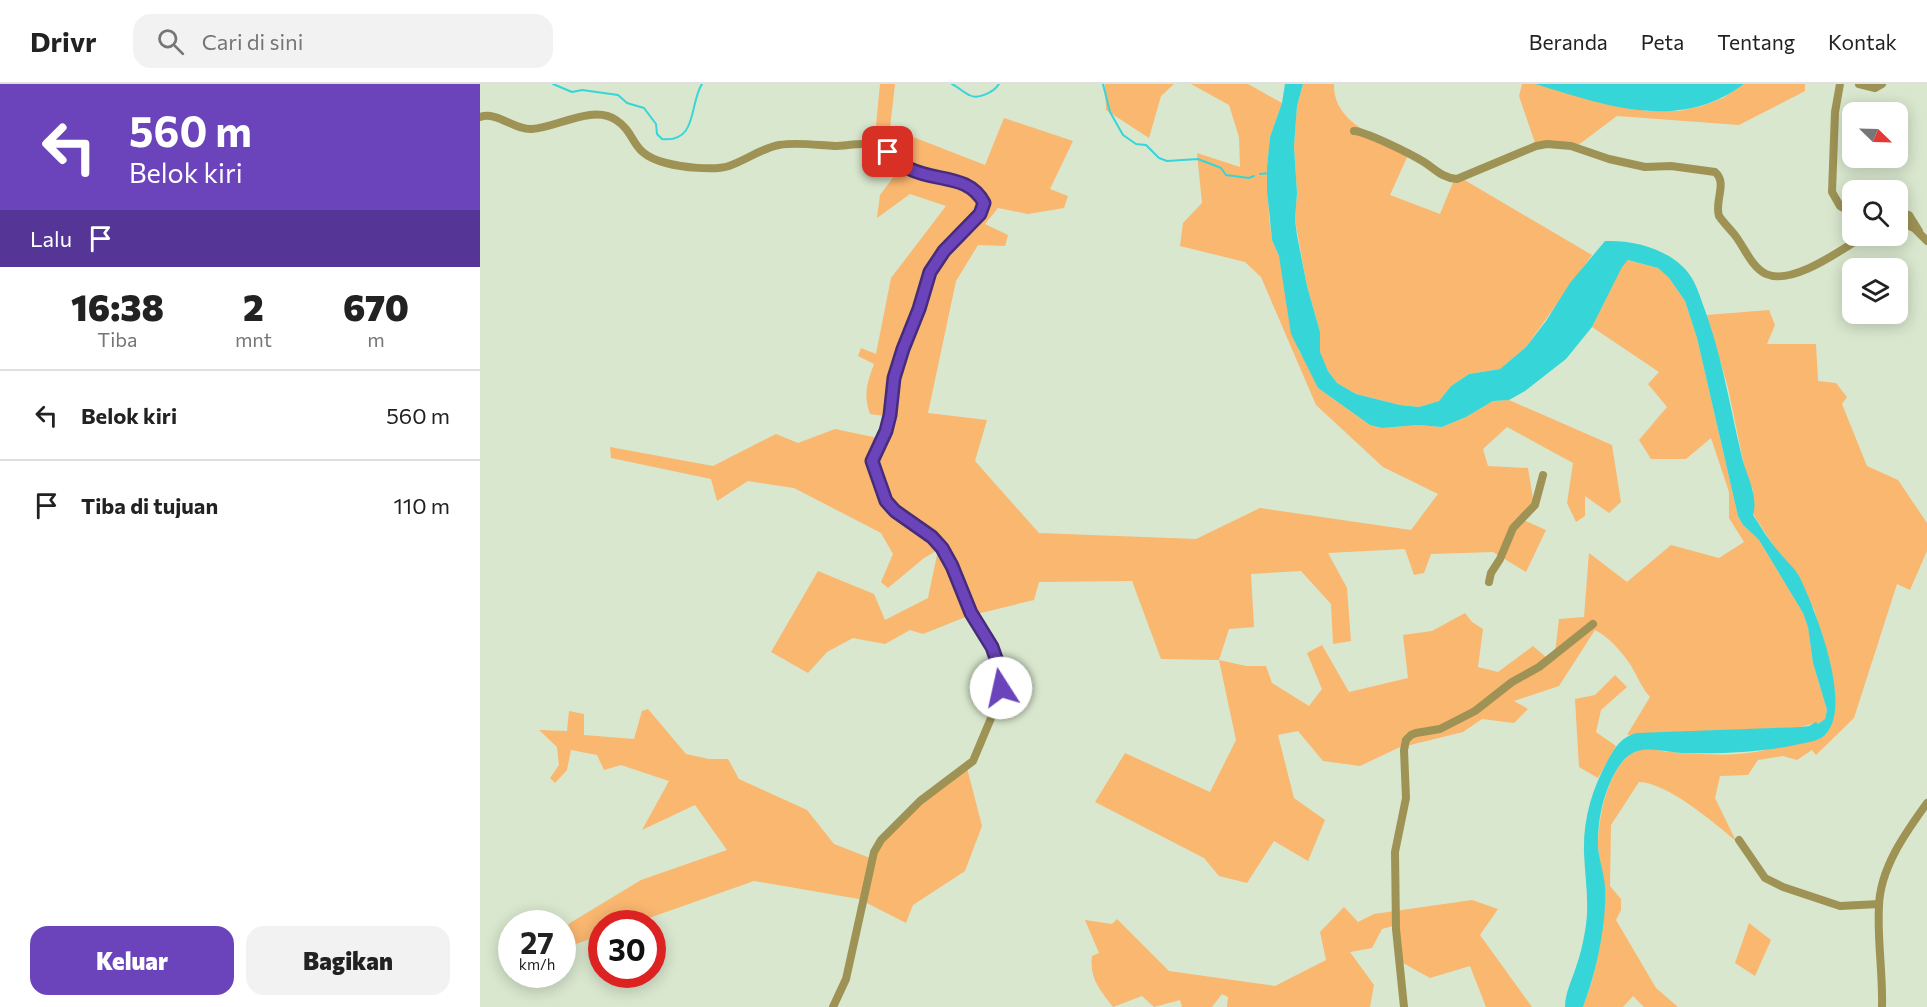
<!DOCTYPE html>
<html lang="id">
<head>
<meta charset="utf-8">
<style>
  :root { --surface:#fff; --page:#f2f2f2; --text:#222; --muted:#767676; --line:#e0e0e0; --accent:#6b44bc }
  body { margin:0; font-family:Commissioner,sans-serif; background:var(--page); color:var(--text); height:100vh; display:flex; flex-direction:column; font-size:22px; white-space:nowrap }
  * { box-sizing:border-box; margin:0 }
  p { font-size:20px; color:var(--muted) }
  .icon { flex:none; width:33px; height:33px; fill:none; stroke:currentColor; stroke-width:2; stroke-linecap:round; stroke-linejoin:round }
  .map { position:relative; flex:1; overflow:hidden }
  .panel { display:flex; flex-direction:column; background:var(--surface); width:480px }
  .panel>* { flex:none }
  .banner { background:#6b44bc; color:#fff; overflow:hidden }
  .needle { width:39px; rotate:113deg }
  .controls { position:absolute; left:1362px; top:18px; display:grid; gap:12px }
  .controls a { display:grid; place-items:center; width:66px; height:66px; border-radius:12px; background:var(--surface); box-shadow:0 3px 15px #0003; font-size:30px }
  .speed { position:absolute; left:18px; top:826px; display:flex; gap:12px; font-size:30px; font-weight:700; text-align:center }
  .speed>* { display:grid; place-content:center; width:78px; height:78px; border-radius:50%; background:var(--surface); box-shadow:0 3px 15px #0003; line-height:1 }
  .speed small { font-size:15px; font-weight:400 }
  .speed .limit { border:9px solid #d22; background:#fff; color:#111 }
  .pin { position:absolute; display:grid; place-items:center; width:51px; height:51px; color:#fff; margin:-26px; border-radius:12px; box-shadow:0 3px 9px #0006 }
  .me { position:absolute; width:66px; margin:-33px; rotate:350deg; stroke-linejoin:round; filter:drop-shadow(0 0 4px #0008) }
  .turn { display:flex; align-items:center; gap:21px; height:126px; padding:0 30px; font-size:27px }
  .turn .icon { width:78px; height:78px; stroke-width:2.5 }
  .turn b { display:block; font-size:42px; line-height:51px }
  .then { display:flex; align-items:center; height:57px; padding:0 30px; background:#0003; gap:12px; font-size:22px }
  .eta { display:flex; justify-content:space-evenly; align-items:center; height:102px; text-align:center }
  .eta b { font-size:36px; font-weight:800; line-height:42px }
  .action { display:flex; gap:12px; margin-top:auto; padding:12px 30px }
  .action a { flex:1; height:69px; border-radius:18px; background:var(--accent); color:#fff; font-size:24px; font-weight:800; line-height:69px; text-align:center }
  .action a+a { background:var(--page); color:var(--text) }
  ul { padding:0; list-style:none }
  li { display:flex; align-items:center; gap:18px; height:90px; padding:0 30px; border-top:2px solid var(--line) }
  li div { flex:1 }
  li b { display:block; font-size:22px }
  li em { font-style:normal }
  header { display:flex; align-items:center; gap:36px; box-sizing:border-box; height:84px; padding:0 30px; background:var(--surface); border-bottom:2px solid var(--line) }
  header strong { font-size:28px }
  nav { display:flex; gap:33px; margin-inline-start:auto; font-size:21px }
  .search { width:420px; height:54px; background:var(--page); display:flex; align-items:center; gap:15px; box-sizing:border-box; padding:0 21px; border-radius:18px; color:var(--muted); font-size:22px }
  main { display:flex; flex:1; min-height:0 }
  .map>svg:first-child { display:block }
  .green { fill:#f9b770 }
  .water { fill:#36d5d8 }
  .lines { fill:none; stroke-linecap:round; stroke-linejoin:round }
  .stream { stroke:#36d5d8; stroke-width:2 }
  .minor { stroke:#9e9355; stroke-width:8 }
  .route-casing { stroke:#462c7a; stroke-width:15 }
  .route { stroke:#6b44bc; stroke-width:10 }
</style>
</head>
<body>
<header>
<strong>Drivr</strong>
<div class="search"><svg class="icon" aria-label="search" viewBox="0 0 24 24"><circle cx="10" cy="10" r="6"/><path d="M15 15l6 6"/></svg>Cari di sini</div>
<nav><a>Beranda</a><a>Peta</a><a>Tentang</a><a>Kontak</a></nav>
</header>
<main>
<section class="panel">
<div class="banner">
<div class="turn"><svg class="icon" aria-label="left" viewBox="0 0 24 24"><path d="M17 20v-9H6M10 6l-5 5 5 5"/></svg><div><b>560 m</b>Belok kiri</div></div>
<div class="then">Lalu<svg class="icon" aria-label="arrive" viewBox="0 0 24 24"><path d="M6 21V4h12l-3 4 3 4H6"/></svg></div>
</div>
<div class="eta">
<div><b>16:38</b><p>Tiba</p></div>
<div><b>2</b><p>mnt</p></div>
<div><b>670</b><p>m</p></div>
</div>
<ul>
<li><svg class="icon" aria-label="left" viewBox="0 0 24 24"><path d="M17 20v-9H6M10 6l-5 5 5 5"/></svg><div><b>Belok kiri</b></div><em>560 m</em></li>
<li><svg class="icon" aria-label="arrive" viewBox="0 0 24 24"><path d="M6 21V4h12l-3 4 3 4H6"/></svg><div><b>Tiba di tujuan</b></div><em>110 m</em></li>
</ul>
<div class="action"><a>Keluar</a><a>Bagikan</a></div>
</section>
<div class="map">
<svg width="1447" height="923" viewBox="0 0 1447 923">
  <rect width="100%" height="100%" fill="#d9e7ce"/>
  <!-- green -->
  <path class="green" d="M400,0H415L410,44L505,81L524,34L593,57L570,105L588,112L584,124L548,130L518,124L505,140L528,151L525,162L498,161L476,197L448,329L507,336L495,377L559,449L716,455L780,424L931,446L958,410L903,383L836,321L781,193L765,178L700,162L703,139L722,119L717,69L760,83L759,53L749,21L711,0H768L802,19L790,53L787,83L789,133L792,156L799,172L819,267L829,282L838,304L890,341L902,344L938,341L962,343L986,333L1013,317L1029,316L1132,361L1141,418L1129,429L1105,412V432L1096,438L1087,419L1093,379L1027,343L1003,365L1008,382L1048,384L1054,421L1041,435L1066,446L1046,488L1013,468L951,470L944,489L934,491L925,465L848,469L867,504L871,557L853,560L851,520L821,487L771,490L774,543L749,545L739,576L766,582H786L792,599L829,622L842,605L827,569L842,561L869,608L928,594L923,551L952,547L985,529L992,538L1003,545L998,583L1018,588L1053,562L1068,575L1075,569L1079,535L1104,533L1109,469L1147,498L1191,461L1239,474L1264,458L1249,434V408L1231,354L1206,375H1171L1159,356L1187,323L1168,300L1179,288L1112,243L1142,182L1148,176L1178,184L1189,194L1205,217L1217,254L1258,432L1263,441L1279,456L1323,529L1328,542L1333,579L1347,626L1345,635L1338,640L1336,639L1321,643L1147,651L1170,613C1161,603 1157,591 1150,580C1141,567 1129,553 1115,546L1079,602L1034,617L1048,625L1034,639L1002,635L983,648L918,664L880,682L843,677L818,647L798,651L814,714L845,736L828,777L794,757L767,799L739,792L724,774L615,718L645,669L730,708L756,656L739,576L681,575L652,497L559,498L554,516L488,532L443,550L430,546L405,560L373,554L347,568L328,589L291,568L338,487L394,510L405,536L448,514L458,466L444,474L408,504L401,498L413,470L401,449L314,404L268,397L237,417L231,395L131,374L130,363L233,382L296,350L318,359L355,345L398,354L404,332L390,330C383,310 387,300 394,280L378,272L381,264L396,270L411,194L466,122L430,110L397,134L400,111L418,87L403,69L394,62Z
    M625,0H694L681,12L669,54L626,26Z
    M823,0H854C853,40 899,53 929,69L910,111L960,130L976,91L1112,171L1046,263L1020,285L989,290L971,302L959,317L939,323L920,321L876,310L857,299L848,287L839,268L840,248L827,202L815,136L817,109L814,62L817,22Z
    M1042,0H1055L1166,27H1199L1222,22L1243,14L1264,0H1325V7L1259,41L1137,32L1097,62L1055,59L1039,12Z
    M1289,226L1295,241L1287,260H1336L1338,297L1356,299L1367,313L1362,320L1387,382L1418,396L1447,439V467L1430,506L1417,500L1374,634L1336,671L1332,666L1317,676L1303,672L1278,676L1268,691L1240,692L1235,714L1256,757C1233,738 1188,699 1159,698L1131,741L1130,802L1141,815V826L1136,836L1176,904L1198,923H1164L1153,912L1143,923H1103C1116,891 1122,855 1124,821C1126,800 1119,782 1118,762C1118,733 1129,672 1163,665C1172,663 1181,668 1190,668C1215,670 1243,672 1267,669C1293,666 1322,656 1347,649L1352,589L1334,525L1273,430V406L1266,391L1248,304L1227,231Z
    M1135,591L1147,603L1121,626L1116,648L1136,662L1118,694L1099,683L1095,615L1115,611Z
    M168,625L206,670L229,675H248L259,695L327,726L354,760L390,774L442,714L487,684L502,742L485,787L433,821L426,839L379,815L274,797L152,840H122L121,851L96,860H84L83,848L90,839L161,796L247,766L215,721L162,746L189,697L141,681L124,686L117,671L91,666L87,686L75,699L70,694L79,681L77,663L59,646L87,647L89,627L104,630V651L154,655L162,627Z
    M992,816L1018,825L1000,851L1052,923H1006L990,882L950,894L916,875L913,842L902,845L892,864L870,868L894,901L890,923H747L748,913L742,910L732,923H702L700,916L674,923L662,912L633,923C620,906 609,894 612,872L619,869L605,836L632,840L637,835L689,887L795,902L846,876L840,848L864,823L878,838L894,830Z
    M1269,839L1291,856L1275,892L1255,879Z"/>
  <!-- water -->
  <path class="water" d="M805,0H823L817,22L814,62L817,109L815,136L817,151L827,202L840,248V268L848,287L857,299L876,310L920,321L939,323L959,317L971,302L989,290L1020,285L1046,263L1066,237L1090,199L1125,157C1151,156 1182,163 1202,182C1213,192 1217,204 1222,218C1241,267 1249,318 1261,369C1265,390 1279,410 1273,431C1281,443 1289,457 1299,468C1305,476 1314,483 1319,492C1334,522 1378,631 1341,654C1334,658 1323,659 1315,661C1277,669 1241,670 1202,669C1181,668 1159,658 1143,677C1125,699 1117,735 1118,763C1119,776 1124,789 1125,803C1127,839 1116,890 1103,923H1085C1085,909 1092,896 1096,883C1100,872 1103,859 1105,847C1110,821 1105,795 1104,769C1103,735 1112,705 1128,676C1135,663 1142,652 1157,649L1321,643L1329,642L1336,638L1338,640L1345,635L1347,626L1333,579L1328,543L1323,529L1279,456L1263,441L1258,432L1217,254L1205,217L1189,194L1178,184L1148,176L1142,183L1112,243L1086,275L1045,307L1029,316L1013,317L986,333L962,343L938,341L902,344L890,341L838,304L811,250L799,172L792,156L787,106V83L790,53L802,19Z
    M1055,0H1264C1198,49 1125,21 1055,0Z"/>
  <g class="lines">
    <!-- stream -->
    <path class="stream" d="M73,0L92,8L102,6L138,11L147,19L164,24L176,40L177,50L182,55C218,59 209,20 222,0
      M472,0C478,3 483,8 489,11C498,16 514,8 519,0
      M623,0L630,28L643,51L656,60L666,61L679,74L687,77L718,75L741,84L746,91L769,94L774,92
      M780,90L790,89"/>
    <!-- minor -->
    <path class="minor" d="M1360,0L1355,28L1352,108L1360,122L1372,129
      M1379,0L1395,4L1402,0
      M0,33C17,27 34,46 52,45C76,44 113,20 136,36C158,50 149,70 186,79C201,83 234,87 249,82C266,76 282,64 299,61C317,58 336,61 354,62C369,62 385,57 399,63C413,70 422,84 437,88C461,94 491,94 504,119L500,130L464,167L449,188L439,226L417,281L406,347L392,377L406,418L415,427L452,453L462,464L491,529L512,563L518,580L521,604L517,620L493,677L440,717L401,756L394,768L366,895L353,923
      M874,47C887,48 931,70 944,78C955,85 962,94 977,95L1056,62L1067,60L1091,62L1129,75L1165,83L1191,82L1235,88C1248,99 1234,117 1239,132C1243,138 1249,144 1254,150C1264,162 1271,183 1286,190C1313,202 1362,165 1384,152
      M1418,128L1429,131L1439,147
      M1418,137L1434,144L1447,157
      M1009,498L1011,489L1020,475L1033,444L1055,421L1063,391
      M1259,756L1285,794L1303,803L1360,822L1399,820
      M924,923L916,845L915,768L926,714L924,666L926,656L931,651L936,649L960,645L995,627L1032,598L1059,583L1113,540
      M1402,923C1403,889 1397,855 1399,822C1400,784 1426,748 1447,719"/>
  </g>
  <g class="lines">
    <defs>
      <path id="route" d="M408,68C415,74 422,81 430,85C456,98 489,90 504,119L500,130L464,167L450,188L439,225L423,265L414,294L410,331L406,347L392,377L406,417L415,427L452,453L462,464L472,482L491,529L512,563L518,580L521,604"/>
    </defs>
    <!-- route casing -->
    <use href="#route" class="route-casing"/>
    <!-- route -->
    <use href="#route" class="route"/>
  </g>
</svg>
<div class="controls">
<a><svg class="needle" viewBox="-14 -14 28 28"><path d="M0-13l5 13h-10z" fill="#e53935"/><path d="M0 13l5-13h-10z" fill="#767676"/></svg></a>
<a><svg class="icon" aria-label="search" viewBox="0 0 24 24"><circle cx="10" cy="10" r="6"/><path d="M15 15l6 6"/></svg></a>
<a><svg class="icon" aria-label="layers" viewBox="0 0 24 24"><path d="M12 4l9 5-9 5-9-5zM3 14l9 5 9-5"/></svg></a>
</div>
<div class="speed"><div>27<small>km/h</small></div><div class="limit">30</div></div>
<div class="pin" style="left:408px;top:68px;background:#d93025"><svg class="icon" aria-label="arrive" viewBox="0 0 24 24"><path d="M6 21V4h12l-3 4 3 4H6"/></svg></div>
<svg class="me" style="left:521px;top:604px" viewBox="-20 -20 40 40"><circle r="19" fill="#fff"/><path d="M0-13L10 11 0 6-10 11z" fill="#6b44bc"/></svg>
</div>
</main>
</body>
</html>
